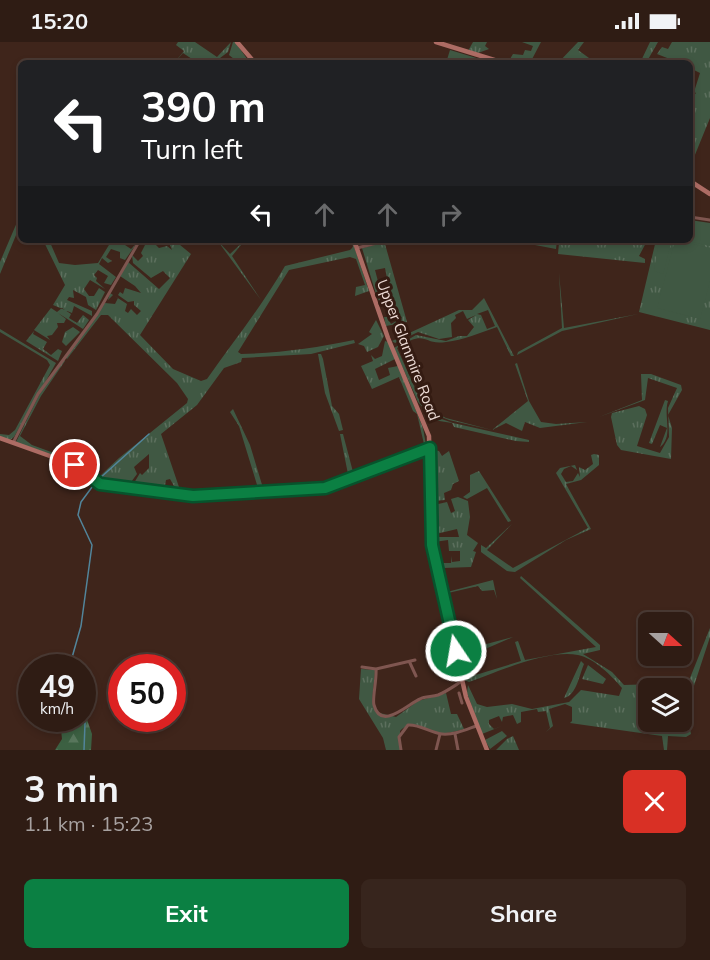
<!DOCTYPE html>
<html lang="en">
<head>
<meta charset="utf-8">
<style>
  :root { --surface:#2f1c14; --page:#37251d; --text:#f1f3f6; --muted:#a7a1a0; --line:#4a3a34; --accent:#0b8043 }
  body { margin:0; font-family:Mulish,sans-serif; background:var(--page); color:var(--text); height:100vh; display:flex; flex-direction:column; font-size:22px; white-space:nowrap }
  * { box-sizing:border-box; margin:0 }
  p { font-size:20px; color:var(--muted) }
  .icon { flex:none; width:33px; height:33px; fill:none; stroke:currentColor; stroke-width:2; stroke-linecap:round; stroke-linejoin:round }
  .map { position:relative; height:708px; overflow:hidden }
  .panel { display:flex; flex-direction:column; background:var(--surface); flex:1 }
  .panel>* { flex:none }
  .guide { position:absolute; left:18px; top:18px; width:675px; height:183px; border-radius:9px; box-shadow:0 3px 9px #0003,0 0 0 2px var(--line); background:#202124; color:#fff; overflow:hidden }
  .needle { width:39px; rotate:111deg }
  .controls { position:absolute; left:638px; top:570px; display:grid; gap:12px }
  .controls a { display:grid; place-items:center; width:54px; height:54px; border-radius:9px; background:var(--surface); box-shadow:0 3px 9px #0003,0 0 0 2px var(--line); font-size:30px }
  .speed { position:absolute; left:18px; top:612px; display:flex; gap:12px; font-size:30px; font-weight:700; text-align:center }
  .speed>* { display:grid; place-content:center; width:78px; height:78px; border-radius:50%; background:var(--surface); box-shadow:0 3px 9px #0003,0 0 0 2px var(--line); line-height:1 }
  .speed small { font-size:15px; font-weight:400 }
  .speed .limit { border:9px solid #d22; background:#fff; color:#111 }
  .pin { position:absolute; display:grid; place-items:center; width:51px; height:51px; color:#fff; margin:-26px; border:3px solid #fff; border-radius:50%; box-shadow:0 2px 6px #0007 }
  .me { position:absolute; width:66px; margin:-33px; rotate:348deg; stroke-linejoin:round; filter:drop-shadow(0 0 4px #0008) }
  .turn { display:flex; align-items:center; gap:21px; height:126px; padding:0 24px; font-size:27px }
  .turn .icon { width:78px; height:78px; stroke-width:2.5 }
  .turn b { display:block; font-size:42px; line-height:51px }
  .lanes { display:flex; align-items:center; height:57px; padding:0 24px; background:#0003; justify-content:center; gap:30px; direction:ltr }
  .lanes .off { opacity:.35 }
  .round { display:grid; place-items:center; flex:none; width:63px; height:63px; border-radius:9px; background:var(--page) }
  .overview { display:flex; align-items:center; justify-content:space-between; height:102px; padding:0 24px }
  h1 { font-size:36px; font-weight:700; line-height:45px }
  .action { display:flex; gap:12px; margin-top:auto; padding:12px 24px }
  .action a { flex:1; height:69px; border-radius:9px; background:var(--accent); color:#fff; font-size:24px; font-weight:700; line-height:69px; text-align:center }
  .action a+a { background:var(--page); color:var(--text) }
  .status { display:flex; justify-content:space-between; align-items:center; height:42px; padding:0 30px; background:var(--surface); direction:ltr }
  .status svg { height:16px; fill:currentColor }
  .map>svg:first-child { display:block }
  .grass { fill:url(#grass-tufts); fill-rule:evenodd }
  .forest { fill:url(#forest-firs) }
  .garden { fill:#405843 }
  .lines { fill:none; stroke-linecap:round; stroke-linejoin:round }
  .stream { stroke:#52859b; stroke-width:1.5 }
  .street { stroke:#7f5650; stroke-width:3 }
  .secondary { stroke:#ad6c64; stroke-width:4.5 }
  .route-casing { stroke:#07532c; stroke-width:15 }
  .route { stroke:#0b8043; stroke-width:10 }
  .labels { text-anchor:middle; stroke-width:6; stroke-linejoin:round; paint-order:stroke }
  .street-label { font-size:15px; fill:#eddbd5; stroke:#341b12 }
</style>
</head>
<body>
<div class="status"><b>15:20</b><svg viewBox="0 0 49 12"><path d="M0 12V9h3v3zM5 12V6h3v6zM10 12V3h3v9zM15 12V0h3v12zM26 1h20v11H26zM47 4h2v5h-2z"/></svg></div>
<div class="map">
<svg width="710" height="708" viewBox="0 0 710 708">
  <defs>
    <pattern id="grass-tufts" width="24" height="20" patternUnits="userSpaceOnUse" patternTransform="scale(1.5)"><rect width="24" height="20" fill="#405843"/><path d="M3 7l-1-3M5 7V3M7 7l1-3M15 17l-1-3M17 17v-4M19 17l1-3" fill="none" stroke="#5c6f5d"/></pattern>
    <pattern id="forest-firs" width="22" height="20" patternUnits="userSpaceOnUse" patternTransform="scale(1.5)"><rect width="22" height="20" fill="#3c6042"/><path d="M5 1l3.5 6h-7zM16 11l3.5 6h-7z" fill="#58765c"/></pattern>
  </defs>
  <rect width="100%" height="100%" fill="#3f251b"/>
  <!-- grass -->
  <path class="grass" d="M178,0H195L217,15L231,0L228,10L220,16L223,21H190L192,17L183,11L174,21L184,9L176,3Z
    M233,0H235L250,21L235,18L231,21L234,17L229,13Z
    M473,0H487L485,4L489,7L478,11L468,9Z
    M522,0H541L530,21L511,20L510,17L513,12L523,13L525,8L531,9L533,4Z
    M578,0H584L578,8L589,16L585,21H569L571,16L567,21H558Z
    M650,0H658L646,21H640Z
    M672,0H710V76L690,125V58L696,51L694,50L700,31L690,26V21H680L657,12L662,5L668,7Z
    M450,8L483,18L482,20L446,21Z
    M21,171V181L0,232V220Z
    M690,178L710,181V288L639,270L656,198H690Z
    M43,198H49L59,221L75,223L98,221L112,198H124L122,201L131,207L137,201L125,218L120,216V210L111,207L106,215L112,219L108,221L102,216L99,222L116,235L111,243L104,241L108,234L98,228L94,233L97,236L96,239L105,247L90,238L84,247L89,254H94L99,246L105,250L96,268L88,263L86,255L73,248L74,256L69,255L67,258L92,269V274L74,264L72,271L53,263L65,243Z
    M141,198H156L154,201L159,206L167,204L172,208L168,198H174L191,212L140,293L173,327L201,339L207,337C233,300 262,264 285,224L350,208L353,205L352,198L369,249L355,254L356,245L365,243L356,217L350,215L289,228L238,310L241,312C280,311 316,306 354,298L355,301L311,312L242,316L241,320L224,326L197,363L161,392L180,448L192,450L258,446L239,384L230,370L233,367L250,403L263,446L324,442L348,432L340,392H343L353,430L424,402L417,372L413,369L399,335L372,347L361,324L373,319L371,313L375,317L382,314L385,299L388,300L395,317L375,327L379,338L390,333L388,326L398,324L423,386L426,403L325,444L190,452L168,450L167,446L173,448L174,444L170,437L166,438L164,449L136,444L134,441L140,431L142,433L149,426V412L134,425L137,432L128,444L100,440L74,421L16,400L39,353L63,317L65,319L41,354L20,394L32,403L65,415L100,434L119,416L187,361L188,357L177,341L108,273H101L67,317L65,315L105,261L115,262L118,256L113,253L108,258L110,251L127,262L125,269L128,271L131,267L137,273L141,269L134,263V259L128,260L118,253L120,250L123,252L125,246L141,251L135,244L120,234L128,220L159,247L170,236L163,229L151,236L133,221L132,213L138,219L143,214L141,211L145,203Z
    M217,198L230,212L245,198L232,214L261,258Z
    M396,198L385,202L407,280L386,284L384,275H387L391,282L398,278V273L393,269L394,260L389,257L388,252L380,259L377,256L382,250L383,240L387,236L385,226L375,228L380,247L376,252L362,206Z
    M536,198H557L556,207L535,203Z
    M565,198H654L647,199L639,214L645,217V221L558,212L559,201L564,202Z
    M559,231L564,286L638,272L562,289L517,313L518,310L562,286Z
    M484,256L514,314H511L497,285C480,291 463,298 446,300C422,304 428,286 397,306L423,364L446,376L492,388L528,359L515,322L517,321L529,359L541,380L556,382L587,380L540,386L525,380L522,389L506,381L492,388L449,378L426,369L418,360L394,306L416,293L446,299L459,294H467L474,285L468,278L476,273L467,277L463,269L455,273L456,276L451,281L452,295L439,297L418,290L395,301L392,299L459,268H472ZM488,268L495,284L487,287L481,273L477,272Z
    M51,266L57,270L62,266L71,272L69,276L77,281L83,273L89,278L83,287L58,271L66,277L64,281H57L58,285L52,293L47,294L50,298L34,288Z
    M376,278L384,294L378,305L367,310L364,304L358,302L372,292L369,290Z
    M73,285L80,290L66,304L62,300L65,290Z
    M0,287L56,321L14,395L10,398L0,395V392L9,393L15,388L50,323L47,318L0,290Z
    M34,289L33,292L47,300L43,307L51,313L58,307L62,309L58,319L26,299Z
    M318,312H321L323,317L332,364L339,372L343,388L339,389L325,351Z
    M641,332H651L681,343L682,348L668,373L672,386L671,417L621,408L617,403L611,375L612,371L639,364L645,367L647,373L637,404L660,411L669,395L668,366L677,346L648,336L645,358L599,375L642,358Z
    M665,358L668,359C663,374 674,394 660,405L667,386L660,383L652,402L649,401Z
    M427,372L453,381L529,398V400L516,399L454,385L452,381L427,377Z
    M433,408L439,409L442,414L449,409L459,439L453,442L451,448L444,451L445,458L433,459Z
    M594,412L599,413V423L581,438L566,442L591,487L566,498L515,530L507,529L481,510V503L486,506L512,482L487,508L513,526L588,486L556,431L560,426L575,423L577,428L571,424L564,427L561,432L566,440L573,439L578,431L580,435L579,425L585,428L593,422L591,413Z
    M479,429L511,479L508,480L487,446L467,457L463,455L470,450V433Z
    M458,455L468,459L470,475L467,493L478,501L473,509L476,510L471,525L443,526L447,550L493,538L497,557L494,548L482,549L478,544L448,551L447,557L446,555L439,521H451L452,514V520L460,519V509H449L448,498L434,500L436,495H459L457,487L436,492L433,488L434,463L447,460L451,471L455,469L451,457Z
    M521,534L600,603V608L583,612L612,630L624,643L688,641L710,586V595L686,668L691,692L686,695L668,694L667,708H664L662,694L570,681L572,679V665L565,662L549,667L553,684L546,690L550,686L546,669L538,670L537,667L521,670V680L517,682L513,673L503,675L502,680L499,674L489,678V682L494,687L502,684L482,692L467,651L468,643L477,662L487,665L512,662L532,667L569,660L581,648L619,654L622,646C612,634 594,616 578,613C548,607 497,630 469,640L464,638L455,589L460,609L513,595L476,611L462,613L469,635L521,619L515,600L518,599L525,618L596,605L520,536ZM648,646H681V680H648Z
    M581,619L584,622C579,633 577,653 564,656Z
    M588,623L606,637L603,642L582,637Z
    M361,627L375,628C375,641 369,659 376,670L396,675L418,659L446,651L451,672H457L464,687C456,689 448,692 440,691C424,689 414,675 400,689V708H386L383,696L359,657Z
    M502,689L507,694L490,707L485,698Z
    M513,694L519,708H496L507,697Z"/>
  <!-- forest -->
  <path class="forest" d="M83,666L92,692L91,708H55L62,697L60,677L82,676Z"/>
  <!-- garden -->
  <path class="garden" d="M690,180L710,185V204L684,198H690Z
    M675,198L710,206V239L700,277L657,266Z
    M664,199L671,201L663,232L654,229L658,204Z"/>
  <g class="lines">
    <!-- stream -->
    <path class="stream" d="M99,437L149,392
      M69,626L81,584L92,503L78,473L81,460L95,441
      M82,674L85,681L84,708"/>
    <!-- street -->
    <path class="street" d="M690,175L710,178
      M357,206L389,198
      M13,401L38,352L97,272L140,198
      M451,620V633
      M410,621L416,634
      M362,625L376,627L415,618
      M376,627C377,637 372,657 374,663C381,690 409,661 420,657C425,654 432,655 438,653C446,650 454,644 462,639
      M459,651L462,661
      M455,692L458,708
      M401,708L399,695L408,683C420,682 430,691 442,692C454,693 465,688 476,684
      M436,708L440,692"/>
    <!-- secondary -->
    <path class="secondary" d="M237,0L255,21
      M436,0L504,21
      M690,139L710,152
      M354,198L388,296L429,394L431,493L435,519L466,655L487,708
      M0,396L75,423L100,442L184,454L325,446L431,406"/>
  </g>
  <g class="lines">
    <defs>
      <path id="route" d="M75,423L100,442L193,454L325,446L430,406L432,503L456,609"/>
    </defs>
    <!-- route casing -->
    <use href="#route" class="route-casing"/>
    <!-- route -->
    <use href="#route" class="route"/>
  </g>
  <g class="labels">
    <!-- street labels -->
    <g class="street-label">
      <text transform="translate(408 308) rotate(69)" y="5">Upper Glanmire Road</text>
    </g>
  </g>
</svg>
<div class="controls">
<a><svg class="needle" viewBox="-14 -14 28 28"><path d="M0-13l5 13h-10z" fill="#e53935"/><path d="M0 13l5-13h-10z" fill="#a7a1a0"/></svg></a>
<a><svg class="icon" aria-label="layers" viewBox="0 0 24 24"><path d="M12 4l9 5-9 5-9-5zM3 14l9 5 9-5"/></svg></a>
</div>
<div class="speed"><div>49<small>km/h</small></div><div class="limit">50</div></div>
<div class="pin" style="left:75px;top:423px;background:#d93025"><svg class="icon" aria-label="arrive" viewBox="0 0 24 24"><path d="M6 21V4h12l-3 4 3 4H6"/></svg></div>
<svg class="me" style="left:456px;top:609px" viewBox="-20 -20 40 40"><circle r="17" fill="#0b8043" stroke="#fff" stroke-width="3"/><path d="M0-11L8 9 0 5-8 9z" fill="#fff"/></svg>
<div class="guide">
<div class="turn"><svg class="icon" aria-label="left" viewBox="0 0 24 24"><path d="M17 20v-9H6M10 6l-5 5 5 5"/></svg><div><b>390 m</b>Turn left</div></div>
<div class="lanes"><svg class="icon" aria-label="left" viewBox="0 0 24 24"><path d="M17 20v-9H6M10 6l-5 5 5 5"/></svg><svg class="icon off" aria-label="ahead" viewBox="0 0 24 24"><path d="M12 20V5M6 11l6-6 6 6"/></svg><svg class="icon off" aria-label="ahead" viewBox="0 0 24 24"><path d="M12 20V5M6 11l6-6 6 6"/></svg><svg class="icon off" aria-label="right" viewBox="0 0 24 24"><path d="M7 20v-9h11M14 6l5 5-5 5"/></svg></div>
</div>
</div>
<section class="panel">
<div class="overview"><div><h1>3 min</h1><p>1.1 km · 15:23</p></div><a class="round" style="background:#d93025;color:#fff"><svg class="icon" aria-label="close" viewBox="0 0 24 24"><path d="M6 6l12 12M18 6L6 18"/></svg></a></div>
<div class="action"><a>Exit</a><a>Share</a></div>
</section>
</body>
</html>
